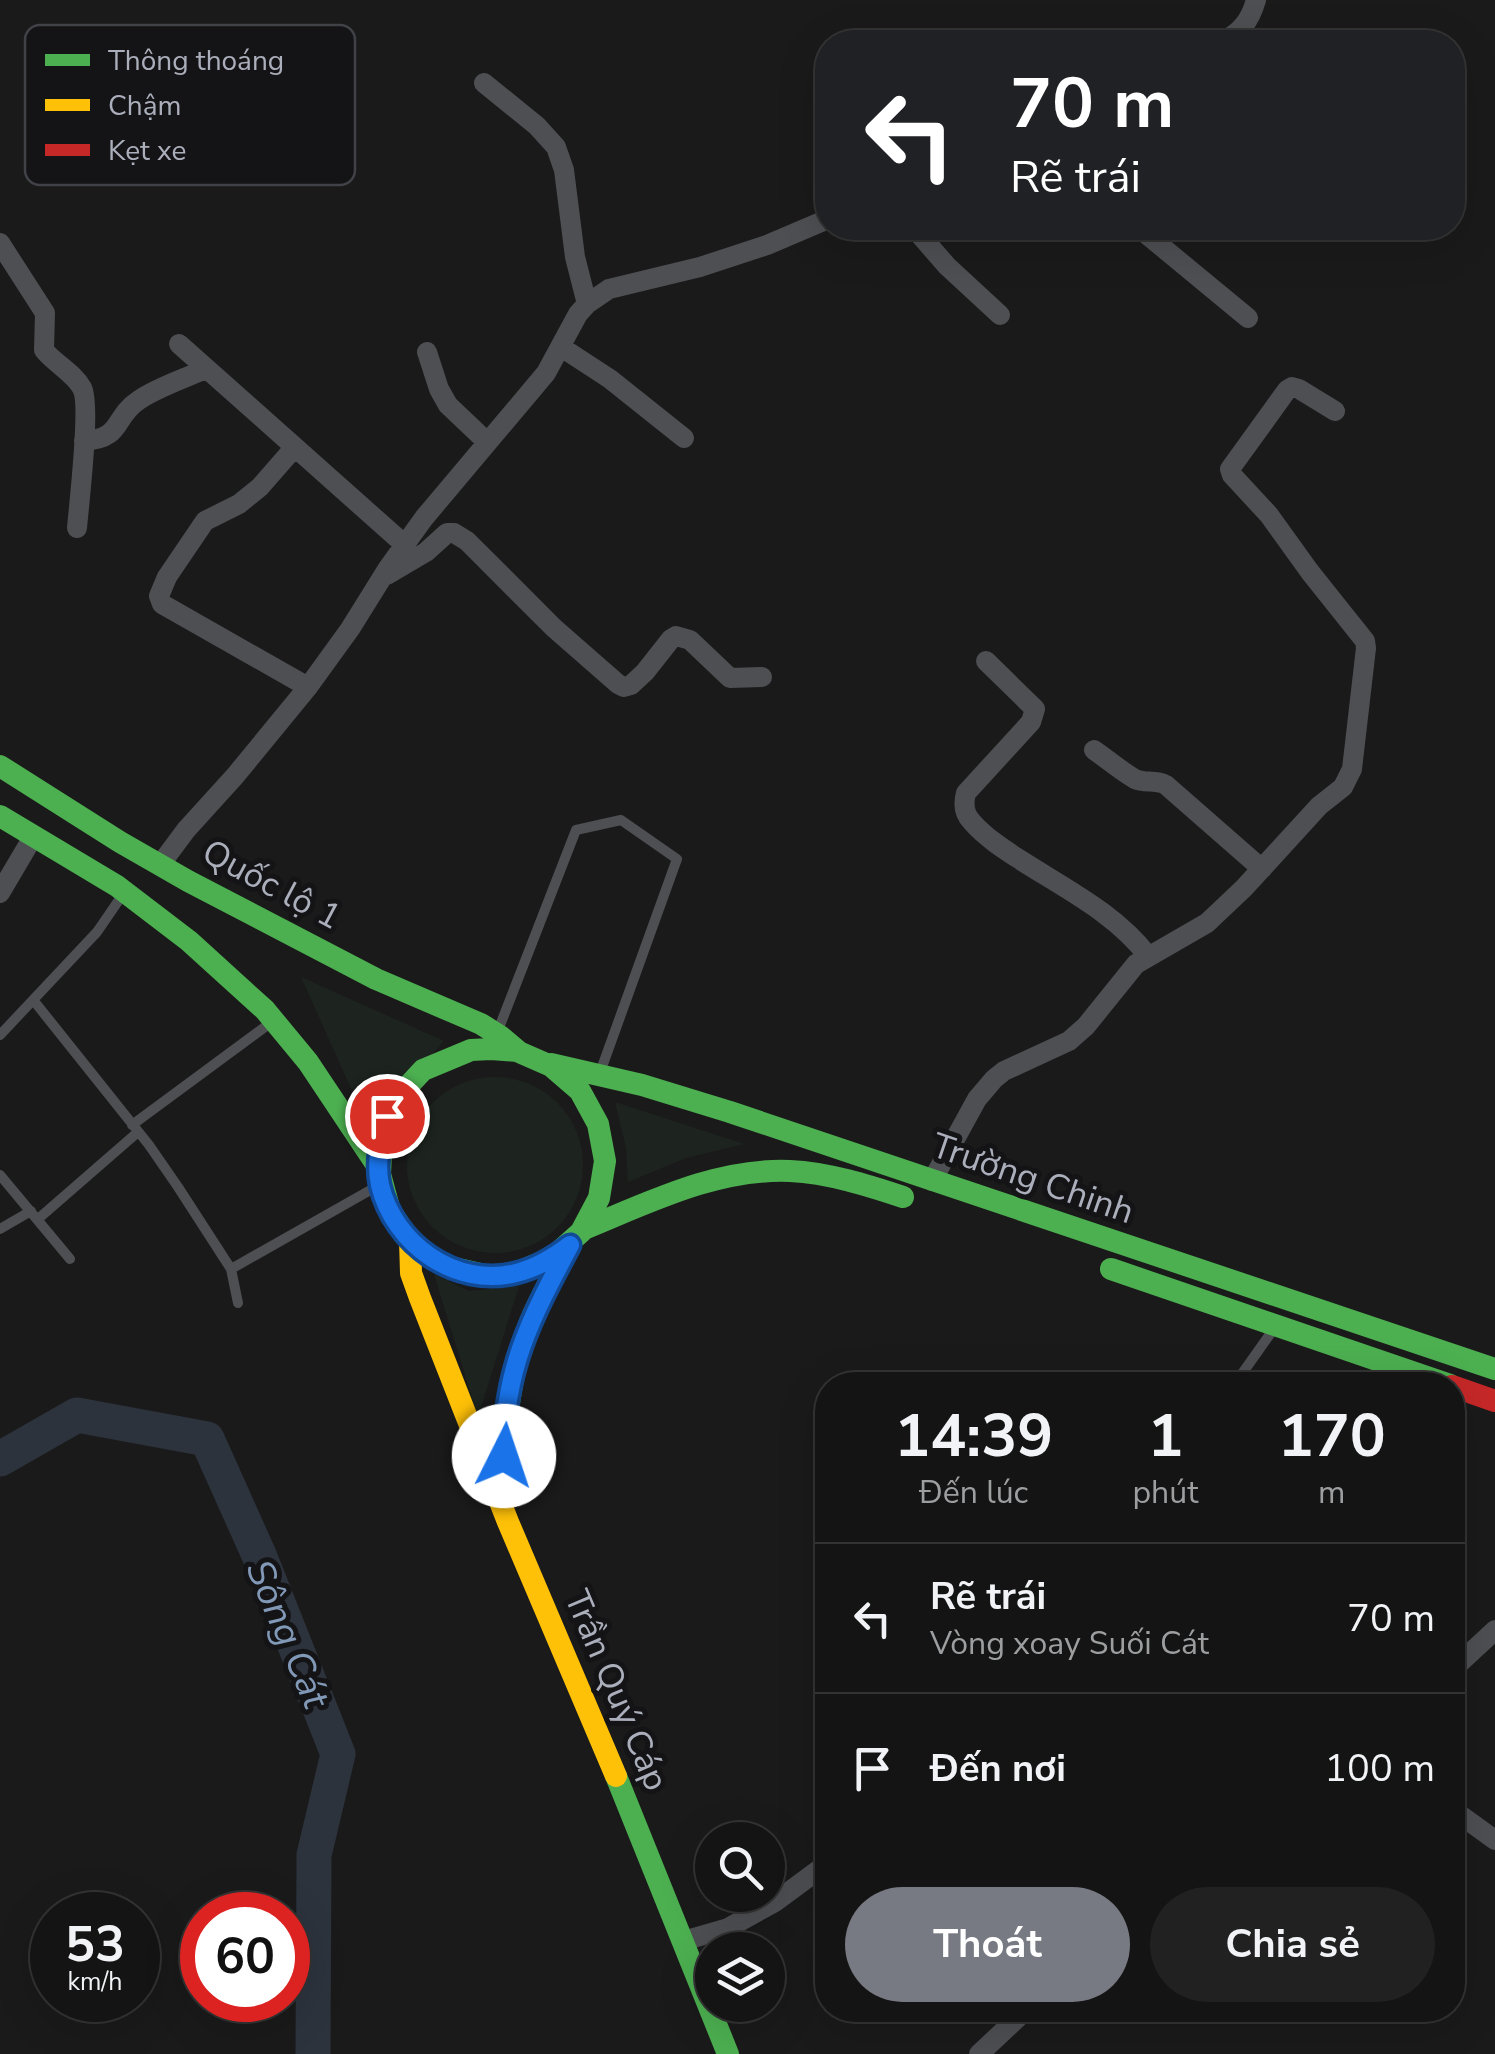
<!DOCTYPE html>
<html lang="vi">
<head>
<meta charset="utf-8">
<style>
  :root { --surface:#141414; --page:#212122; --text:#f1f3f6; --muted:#9d9ea0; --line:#333334; --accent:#787a83 }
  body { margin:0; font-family:"Nunito Sans",sans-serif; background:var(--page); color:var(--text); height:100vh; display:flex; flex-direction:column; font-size:38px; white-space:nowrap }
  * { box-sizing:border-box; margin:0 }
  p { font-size:32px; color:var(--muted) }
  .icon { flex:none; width:55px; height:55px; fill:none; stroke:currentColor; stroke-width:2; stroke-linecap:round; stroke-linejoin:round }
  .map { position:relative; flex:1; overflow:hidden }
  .details { position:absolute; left:815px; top:1372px; width:650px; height:650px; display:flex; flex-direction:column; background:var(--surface); border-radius:40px; box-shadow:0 10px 40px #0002,0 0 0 2px var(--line) }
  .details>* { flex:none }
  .guide { position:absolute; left:815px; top:30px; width:650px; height:210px; border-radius:40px; box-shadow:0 10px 40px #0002,0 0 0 2px var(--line); background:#202124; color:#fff; overflow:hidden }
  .buttons { position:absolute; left:695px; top:1822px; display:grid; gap:20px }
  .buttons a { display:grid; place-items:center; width:90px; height:90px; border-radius:50%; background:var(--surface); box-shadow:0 10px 40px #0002,0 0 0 2px var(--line); font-size:50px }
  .speed { position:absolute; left:30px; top:1892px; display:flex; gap:20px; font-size:50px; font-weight:700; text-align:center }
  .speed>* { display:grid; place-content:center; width:130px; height:130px; border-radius:50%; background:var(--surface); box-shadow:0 10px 40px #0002,0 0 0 2px var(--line); line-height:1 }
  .speed small { font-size:25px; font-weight:400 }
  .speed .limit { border:15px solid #d22; background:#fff; color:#111 }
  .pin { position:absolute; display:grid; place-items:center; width:85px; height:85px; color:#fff; margin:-42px; border:5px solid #fff; border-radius:50%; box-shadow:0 2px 10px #0007 }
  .me { position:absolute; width:110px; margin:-55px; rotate:4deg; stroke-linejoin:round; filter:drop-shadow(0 0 8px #0008) }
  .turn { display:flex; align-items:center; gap:35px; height:210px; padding:0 30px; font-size:45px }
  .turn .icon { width:130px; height:130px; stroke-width:2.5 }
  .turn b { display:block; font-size:70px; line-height:85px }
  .eta { display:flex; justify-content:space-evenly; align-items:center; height:170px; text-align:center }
  .eta b { font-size:60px; font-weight:700; line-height:70px }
  .action { display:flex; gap:20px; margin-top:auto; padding:20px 30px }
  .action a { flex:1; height:115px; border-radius:60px; background:var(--accent); color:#fff; font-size:40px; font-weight:700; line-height:115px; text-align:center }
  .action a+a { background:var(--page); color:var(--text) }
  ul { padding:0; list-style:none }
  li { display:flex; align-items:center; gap:30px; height:150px; padding:0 30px; border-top:2px solid var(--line) }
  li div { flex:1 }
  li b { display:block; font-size:38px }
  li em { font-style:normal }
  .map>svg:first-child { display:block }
  .green { fill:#1d241f }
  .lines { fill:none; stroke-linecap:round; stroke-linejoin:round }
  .river { stroke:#2c333d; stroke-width:35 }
  .lane { stroke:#4e4f53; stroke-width:10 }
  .street { stroke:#4e4f53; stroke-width:20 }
  .fast { stroke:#4caf50; stroke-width:22 }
  .slow { stroke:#ffc107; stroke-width:22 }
  .jam { stroke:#c62828; stroke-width:22 }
  .route-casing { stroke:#114b97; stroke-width:25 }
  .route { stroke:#1a73e8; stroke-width:18 }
  .labels { text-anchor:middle; stroke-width:10; stroke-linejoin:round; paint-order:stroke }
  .street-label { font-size:35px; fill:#abaebb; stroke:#141416 }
  .water-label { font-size:38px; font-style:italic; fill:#8199b7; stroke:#141416 }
  .key { fill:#141416; stroke:#414248; stroke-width:2.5 }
  .key-label { font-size:28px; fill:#abaebb }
</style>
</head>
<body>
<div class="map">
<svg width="1495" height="2054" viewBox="0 0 1495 2054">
  <rect width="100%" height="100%" fill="#1a1a1a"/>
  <!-- green -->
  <path class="green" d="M301,977L444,1041L368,1126Z
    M407 1165a88 88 0 1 1 176 0a88 88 0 1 1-176 0Z
    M615,1102L744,1144L686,1158L628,1182L626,1148Z
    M434,1274L469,1291L519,1286L478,1417Z"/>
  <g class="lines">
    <!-- river -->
    <path class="river" d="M0,1459L77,1415L207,1439L259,1555L338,1754L314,1855L313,2054"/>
    <!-- lane -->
    <path class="lane" d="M34,1001L149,1145L178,1187L231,1269L238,1303
      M499,1028L576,830L621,820L677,859L602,1067
      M0,1035L97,932L121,897
      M132,1125L269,1024
      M0,1175L70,1259
      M38,1219L138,1132
      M0,1229L31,1211
      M231,1269L374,1188
      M1234,1385L1273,1330"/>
    <!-- street -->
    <path class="street" d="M1222,42C1241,32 1250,21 1256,0
      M484,83L537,126L556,147L564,170L575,257L587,304
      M914,228L947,266L1000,315
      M1139,228L1248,318
      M0,243L45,313L44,350C54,363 74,373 82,388C91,404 79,504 77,528
      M179,344L405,545
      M561,347L610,379L684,438
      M427,352L439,389L448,405L487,442
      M84,441C124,438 112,418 139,400C158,387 184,379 205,369
      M294,448L260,487L239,504L205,521L167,577L159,596L162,604L308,687
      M387,575L426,552L447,533H454L467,541L554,628L618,684L624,687L631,685L645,672L671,639L676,636L690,640L730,678L762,677
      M986,661L1035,709L1031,722L966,793C963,804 964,814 972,822C986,838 1005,850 1022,861C1066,889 1116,914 1148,956
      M1094,750C1107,759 1121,771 1135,779C1145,784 1155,779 1166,785L1262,869
      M160,865L186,830L235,776L308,687L350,629L388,568L424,518L546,373L578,314L587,304L609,289L700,267L767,245L828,219
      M0,893L33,837
      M932,1181L977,1099L994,1079L1004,1071L1069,1041L1086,1026L1136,964L1207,923L1244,888L1319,806L1343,787L1352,769L1366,648L1365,641L1310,572L1269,515L1232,475L1230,469L1287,390L1292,387L1299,389L1335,411
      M1452,1670L1495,1630
      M1452,1809L1495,1840
      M683,1941L728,1928L775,1902L821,1868
      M979,2054L1026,2010"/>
    <!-- fast -->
    <path class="fast" d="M0,766L120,842L188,881L376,979L481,1024L500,1036L519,1052L551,1066L580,1091L598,1124L605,1161L599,1198L581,1232L552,1258L516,1273L489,1276L445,1266L412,1243L390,1211L380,1174L382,1135L396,1099L423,1070L471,1050L491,1049L517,1051
      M0,816L117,886L189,941L265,1010L308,1062L378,1167
      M551,1064L642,1085L730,1112L1495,1369
      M584,1229C650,1202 717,1168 790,1171C829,1173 867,1185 903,1197
      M1111,1269L1450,1385
      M506,1492C503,1433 508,1377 530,1322C541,1295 556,1270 570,1245
      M616,1776L728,2054"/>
    <!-- slow -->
    <path class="slow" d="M410,1240L411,1273L420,1298L508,1522L616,1776"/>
    <!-- jam -->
    <path class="jam" d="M1452,1386L1495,1401"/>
  </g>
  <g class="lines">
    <defs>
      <path id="route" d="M387,1116C381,1138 375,1162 380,1185C394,1244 455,1288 516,1273C537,1268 553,1258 570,1245C531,1318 503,1370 504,1456"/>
    </defs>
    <!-- route casing -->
    <use href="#route" class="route-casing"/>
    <!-- route -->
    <use href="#route" class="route"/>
  </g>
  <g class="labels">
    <!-- street labels -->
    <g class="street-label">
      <text transform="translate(272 884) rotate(28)" y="12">Quốc lộ 1</text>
      <text transform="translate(1033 1178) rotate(19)" y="12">Trường Chinh</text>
      <text transform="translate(617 1690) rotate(67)" y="12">Trần Quý Cáp</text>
    </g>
    <!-- water labels -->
    <g class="water-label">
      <text transform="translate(288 1634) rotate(67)" y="13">Sông Cát</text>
    </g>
  </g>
  <!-- legend -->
  <rect x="25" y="25" width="330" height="160" rx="15" class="key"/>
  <rect x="45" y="54" width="45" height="12" fill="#4caf50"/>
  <rect x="45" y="99" width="45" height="12" fill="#ffc107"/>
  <rect x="45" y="144" width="45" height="12" fill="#c62828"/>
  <g class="key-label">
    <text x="108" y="70">Thông thoáng</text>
    <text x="108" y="115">Chậm</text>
    <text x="108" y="160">Kẹt xe</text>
  </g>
</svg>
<div class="buttons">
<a><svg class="icon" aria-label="search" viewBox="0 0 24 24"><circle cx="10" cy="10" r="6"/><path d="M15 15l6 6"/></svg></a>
<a><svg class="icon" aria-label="layers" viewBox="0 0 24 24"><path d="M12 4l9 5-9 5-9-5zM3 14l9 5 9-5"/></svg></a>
</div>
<div class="speed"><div>53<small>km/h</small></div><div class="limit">60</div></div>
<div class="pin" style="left:387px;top:1116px;background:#d93025"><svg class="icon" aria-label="arrive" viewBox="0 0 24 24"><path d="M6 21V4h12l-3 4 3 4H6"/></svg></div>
<svg class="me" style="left:504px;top:1456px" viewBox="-20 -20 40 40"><circle r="19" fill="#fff"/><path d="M0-13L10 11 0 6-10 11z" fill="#1a73e8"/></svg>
<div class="guide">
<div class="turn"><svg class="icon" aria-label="left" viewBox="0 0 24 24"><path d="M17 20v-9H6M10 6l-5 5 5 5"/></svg><div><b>70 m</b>Rẽ trái</div></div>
</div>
<section class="details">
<div class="eta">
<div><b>14:39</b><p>Đến lúc</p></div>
<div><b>1</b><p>phút</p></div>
<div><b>170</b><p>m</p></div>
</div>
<ul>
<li><svg class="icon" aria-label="left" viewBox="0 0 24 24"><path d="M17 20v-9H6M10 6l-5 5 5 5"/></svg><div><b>Rẽ trái</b><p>Vòng xoay Suối Cát</p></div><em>70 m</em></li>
<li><svg class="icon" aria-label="arrive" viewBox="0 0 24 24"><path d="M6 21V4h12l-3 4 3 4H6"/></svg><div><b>Đến nơi</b></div><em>100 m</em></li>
</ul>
<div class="action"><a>Thoát</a><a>Chia sẻ</a></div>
</section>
</div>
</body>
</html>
